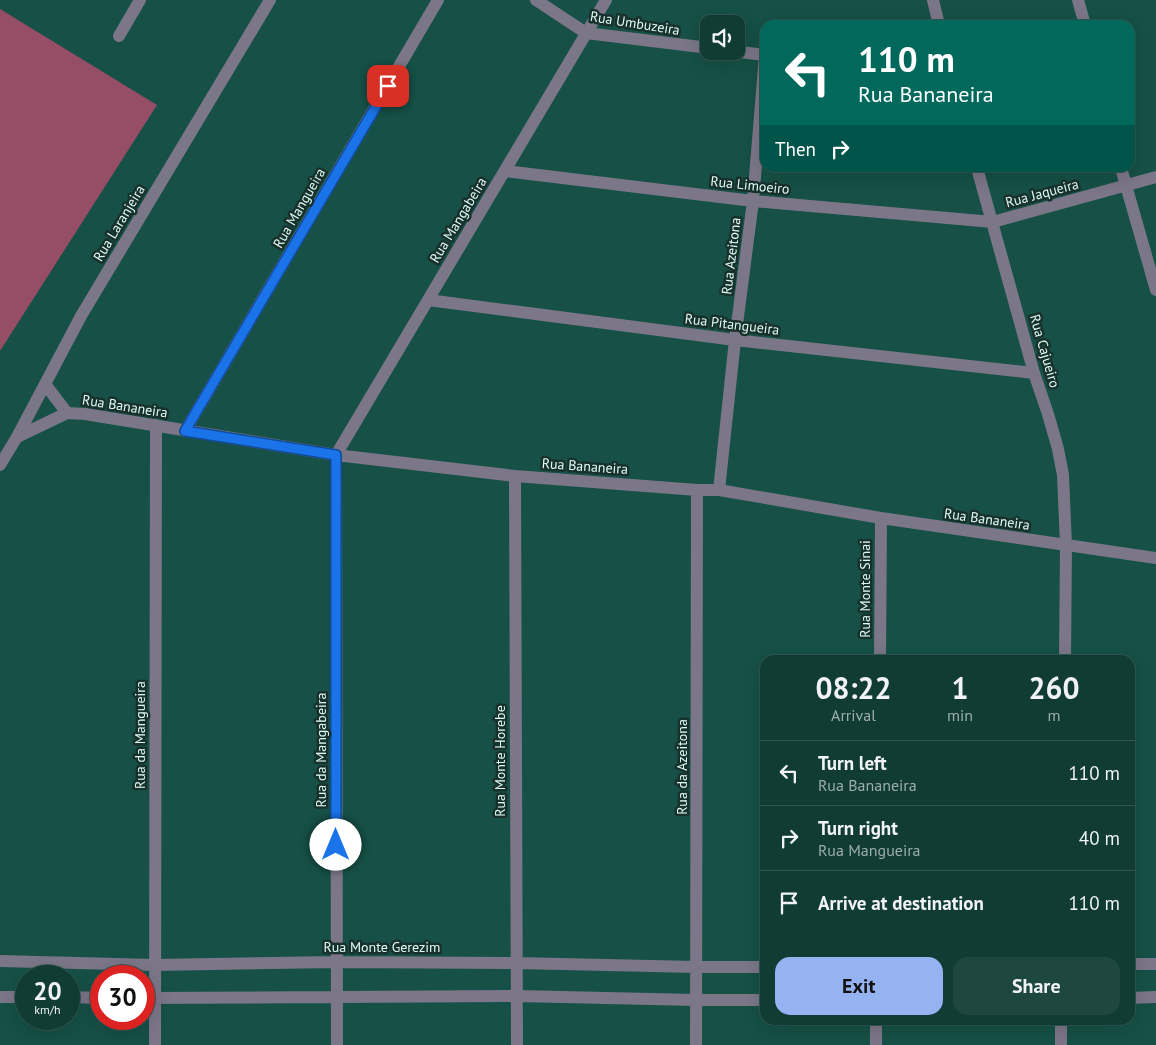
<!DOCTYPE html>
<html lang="en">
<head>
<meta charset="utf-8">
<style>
  :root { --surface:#103c34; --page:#1e4740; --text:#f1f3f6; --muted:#9cadac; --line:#30564f; --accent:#95b2f1 }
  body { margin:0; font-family:"PT Sans",sans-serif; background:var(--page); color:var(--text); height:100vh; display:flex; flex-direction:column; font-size:19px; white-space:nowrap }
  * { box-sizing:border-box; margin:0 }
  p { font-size:16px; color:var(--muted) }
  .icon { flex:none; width:28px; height:28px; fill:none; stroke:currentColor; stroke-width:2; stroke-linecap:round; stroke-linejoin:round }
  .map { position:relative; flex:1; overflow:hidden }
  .drawer { position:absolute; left:760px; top:655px; width:375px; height:370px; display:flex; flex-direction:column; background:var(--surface); border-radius:15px; box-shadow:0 5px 20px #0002,0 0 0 1px var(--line) }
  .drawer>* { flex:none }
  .hud { position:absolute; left:760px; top:20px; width:375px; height:152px; border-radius:15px; box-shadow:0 5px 20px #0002,0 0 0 1px var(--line); background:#00695c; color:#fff; overflow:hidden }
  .controls { position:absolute; left:700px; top:15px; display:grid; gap:10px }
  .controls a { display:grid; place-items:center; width:45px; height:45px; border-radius:10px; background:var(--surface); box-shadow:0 5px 20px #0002,0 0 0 1px var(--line); font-size:25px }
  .speed { position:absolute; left:15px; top:965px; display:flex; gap:10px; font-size:25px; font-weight:700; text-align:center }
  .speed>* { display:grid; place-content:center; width:65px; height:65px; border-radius:50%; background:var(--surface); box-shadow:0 5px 20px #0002,0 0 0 1px var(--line); line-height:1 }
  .speed small { font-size:12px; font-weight:400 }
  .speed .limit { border:8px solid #d22; background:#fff; color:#111 }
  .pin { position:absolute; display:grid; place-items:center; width:42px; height:42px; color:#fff; margin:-21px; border-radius:10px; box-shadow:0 2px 8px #0006 }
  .me { position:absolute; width:55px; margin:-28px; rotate:0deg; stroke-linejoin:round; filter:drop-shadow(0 0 4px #0008) }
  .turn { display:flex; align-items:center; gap:18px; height:105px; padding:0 15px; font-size:22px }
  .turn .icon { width:65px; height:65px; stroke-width:2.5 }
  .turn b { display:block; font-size:35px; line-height:42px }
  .then { display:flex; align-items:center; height:48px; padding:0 15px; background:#0003; gap:10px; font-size:19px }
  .eta { display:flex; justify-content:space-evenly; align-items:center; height:85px; text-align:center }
  .eta b { font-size:30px; font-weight:700; line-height:35px }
  .button { display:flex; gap:10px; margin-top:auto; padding:10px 15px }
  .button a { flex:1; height:58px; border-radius:15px; background:var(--accent); color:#111; font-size:20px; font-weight:700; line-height:58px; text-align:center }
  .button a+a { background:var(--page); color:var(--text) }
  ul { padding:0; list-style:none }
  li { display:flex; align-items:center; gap:15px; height:65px; padding:0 15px; border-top:1px solid var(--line) }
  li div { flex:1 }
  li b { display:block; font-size:19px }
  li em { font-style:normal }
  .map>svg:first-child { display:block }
  .green { fill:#964d66 }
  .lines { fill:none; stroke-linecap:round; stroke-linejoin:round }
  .minor { stroke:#7b7688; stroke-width:12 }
  .route-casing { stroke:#114b97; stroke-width:12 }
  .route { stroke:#1a73e8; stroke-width:9 }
  .labels { text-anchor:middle; stroke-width:5; stroke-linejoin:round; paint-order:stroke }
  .street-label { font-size:14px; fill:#dffbf4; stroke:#19312c }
</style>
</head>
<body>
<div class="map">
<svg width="1156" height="1045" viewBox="0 0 1156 1045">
  <rect width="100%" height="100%" fill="#165046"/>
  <!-- green -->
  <path class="green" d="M0,9L157,105L0,351Z"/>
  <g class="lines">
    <!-- minor -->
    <path class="minor" d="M536,0L586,33L709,48
      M933,0L939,25
      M1078,0L1085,25
      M119,36L140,0
      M731,51L765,55
      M977,168L1034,373L1048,414L1058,449L1063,475L1066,545L1065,660
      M1121,168L1156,290
      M505,171L753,201L993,222L1156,177
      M428,300L735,340L1034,373
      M45,384L67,413
      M185,431L438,0
      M17,437L67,413L85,414L336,455L515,476L697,490H719L881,518L1156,558
      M0,465L17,437L81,316L270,0
      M515,476L517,1045
      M719,490L735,340L753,201L765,55
      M880,660L881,518
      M0,961L155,965L336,962L516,963L697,967H765
      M1130,964H1156
      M0,997H26
      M69,997L101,998
      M144,998L517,996L696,1000H765
      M1130,998L1156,997
      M155,1045L156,425
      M337,1045L336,455L606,0
      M696,1045L697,490
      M876,1045V1020
      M1061,1045V1020"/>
  </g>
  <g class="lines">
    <defs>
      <path id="route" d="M336,845V455L185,431L388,86"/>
    </defs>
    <!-- route casing -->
    <use href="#route" class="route-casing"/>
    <!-- route -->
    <use href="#route" class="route"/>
  </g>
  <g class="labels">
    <!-- street labels -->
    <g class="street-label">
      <text transform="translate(635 23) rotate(9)" y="5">Rua Umbuzeira</text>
      <text transform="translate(750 185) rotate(6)" y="5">Rua Limoeiro</text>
      <text transform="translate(1042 193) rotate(-15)" y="5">Rua Jaqueira</text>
      <text transform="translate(299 208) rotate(-60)" y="5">Rua Mangueira</text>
      <text transform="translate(458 220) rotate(-59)" y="5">Rua Mangabeira</text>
      <text transform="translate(119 223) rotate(-59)" y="5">Rua Laranjeira</text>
      <text transform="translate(731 256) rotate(-83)" y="5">Rua Azeitona</text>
      <text transform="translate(732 324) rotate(7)" y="5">Rua Pitangueira</text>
      <text transform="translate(1045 351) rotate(74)" y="5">Rua Cajueiro</text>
      <text transform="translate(125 406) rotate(9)" y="5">Rua Bananeira</text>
      <text transform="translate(585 466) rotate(4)" y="5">Rua Bananeira</text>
      <text transform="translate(987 519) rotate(8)" y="5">Rua Bananeira</text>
      <text transform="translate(865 589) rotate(-90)" y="5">Rua Monte Sinai</text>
      <text transform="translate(140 735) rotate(-90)" y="5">Rua da Mangueira</text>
      <text transform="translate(321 750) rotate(-90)" y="5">Rua da Mangabeira</text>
      <text transform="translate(500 761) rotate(-90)" y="5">Rua Monte Horebe</text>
      <text transform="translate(682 767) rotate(-90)" y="5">Rua da Azeitona</text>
      <text x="382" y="952">Rua Monte Gerezim</text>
    </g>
  </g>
</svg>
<div class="controls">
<a><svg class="icon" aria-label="sound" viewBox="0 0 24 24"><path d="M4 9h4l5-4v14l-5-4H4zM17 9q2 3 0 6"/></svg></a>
</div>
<div class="speed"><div>20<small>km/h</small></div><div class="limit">30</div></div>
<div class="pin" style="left:388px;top:86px;background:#d93025"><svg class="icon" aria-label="arrive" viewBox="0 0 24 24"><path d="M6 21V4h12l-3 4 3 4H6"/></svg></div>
<svg class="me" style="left:336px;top:845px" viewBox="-20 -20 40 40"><circle r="19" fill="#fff"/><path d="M0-13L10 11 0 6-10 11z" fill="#1a73e8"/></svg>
<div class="hud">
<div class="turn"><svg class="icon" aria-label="left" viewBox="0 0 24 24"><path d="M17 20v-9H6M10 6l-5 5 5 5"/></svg><div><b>110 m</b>Rua Bananeira</div></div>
<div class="then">Then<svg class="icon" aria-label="right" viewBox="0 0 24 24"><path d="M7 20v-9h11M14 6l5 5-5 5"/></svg></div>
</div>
<section class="drawer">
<div class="eta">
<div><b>08:22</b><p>Arrival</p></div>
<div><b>1</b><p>min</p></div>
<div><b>260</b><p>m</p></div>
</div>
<ul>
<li><svg class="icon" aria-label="left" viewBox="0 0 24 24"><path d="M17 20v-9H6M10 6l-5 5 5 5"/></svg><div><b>Turn left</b><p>Rua Bananeira</p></div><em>110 m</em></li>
<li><svg class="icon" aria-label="right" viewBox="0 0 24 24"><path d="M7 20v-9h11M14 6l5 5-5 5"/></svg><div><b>Turn right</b><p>Rua Mangueira</p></div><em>40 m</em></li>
<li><svg class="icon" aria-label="arrive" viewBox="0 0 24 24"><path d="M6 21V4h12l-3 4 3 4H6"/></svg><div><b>Arrive at destination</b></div><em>110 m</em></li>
</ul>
<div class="button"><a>Exit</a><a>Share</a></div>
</section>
</div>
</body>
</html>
